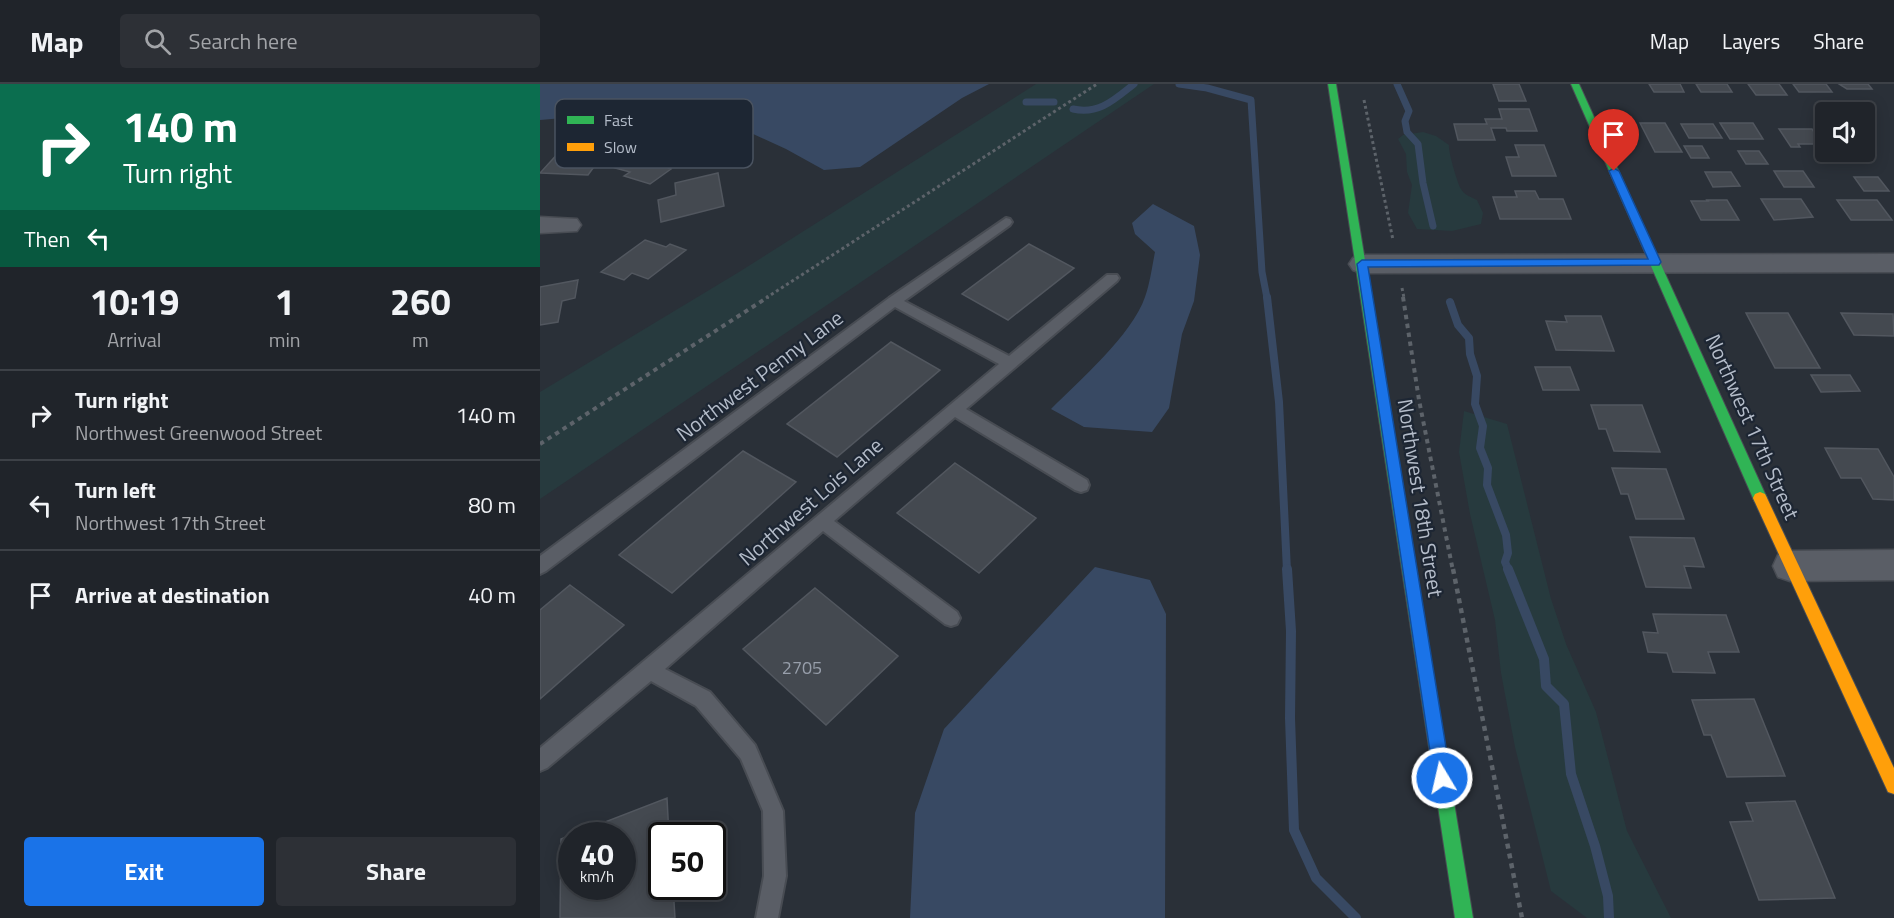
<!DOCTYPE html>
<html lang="en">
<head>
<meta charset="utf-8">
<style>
  :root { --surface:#20242a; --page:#2d3036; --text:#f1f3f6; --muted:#a2a4a8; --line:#3d4147; --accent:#1a73e8 }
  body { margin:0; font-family:"Titillium Web",sans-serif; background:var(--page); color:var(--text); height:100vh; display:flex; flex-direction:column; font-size:22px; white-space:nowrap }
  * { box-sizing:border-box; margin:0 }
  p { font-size:20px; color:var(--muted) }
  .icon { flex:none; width:33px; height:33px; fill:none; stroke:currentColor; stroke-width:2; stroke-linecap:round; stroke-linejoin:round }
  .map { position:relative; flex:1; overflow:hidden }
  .sheet { display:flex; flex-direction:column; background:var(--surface); width:540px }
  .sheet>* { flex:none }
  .banner { background:#0b6e4f; color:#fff; overflow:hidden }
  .buttons { position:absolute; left:1275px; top:18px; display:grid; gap:12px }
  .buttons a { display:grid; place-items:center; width:60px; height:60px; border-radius:6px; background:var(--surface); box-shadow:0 3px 15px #0003,0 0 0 2px var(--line); font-size:30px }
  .speed { position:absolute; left:18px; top:738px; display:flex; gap:12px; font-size:30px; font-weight:700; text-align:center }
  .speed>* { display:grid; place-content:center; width:78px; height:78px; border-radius:50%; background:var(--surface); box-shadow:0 3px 15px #0003,0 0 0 2px var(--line); line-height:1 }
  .speed small { font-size:15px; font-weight:400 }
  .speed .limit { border:3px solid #111; border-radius:9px; background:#fff; color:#111 }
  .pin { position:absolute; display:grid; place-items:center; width:51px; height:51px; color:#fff; margin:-62px -26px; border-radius:50% 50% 50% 0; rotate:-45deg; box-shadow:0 0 6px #0007 }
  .pin .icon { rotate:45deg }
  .me { position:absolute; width:66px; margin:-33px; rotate:351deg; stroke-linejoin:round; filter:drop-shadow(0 0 4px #0008) }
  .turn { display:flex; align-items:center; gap:21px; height:126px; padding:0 24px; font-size:27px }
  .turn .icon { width:78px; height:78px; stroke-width:2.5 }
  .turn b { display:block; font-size:42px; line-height:51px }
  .then { display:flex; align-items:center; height:57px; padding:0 24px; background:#0003; gap:12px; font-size:22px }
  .eta { display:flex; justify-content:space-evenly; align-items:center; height:102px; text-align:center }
  .eta b { font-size:36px; font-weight:700; line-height:42px }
  .cta { display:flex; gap:12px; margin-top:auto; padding:12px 24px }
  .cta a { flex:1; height:69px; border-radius:6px; background:var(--accent); color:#fff; font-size:24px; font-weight:700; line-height:69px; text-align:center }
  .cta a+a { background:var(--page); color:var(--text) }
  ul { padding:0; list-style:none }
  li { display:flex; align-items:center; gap:18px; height:90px; padding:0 24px; border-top:2px solid var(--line) }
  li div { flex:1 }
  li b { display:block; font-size:22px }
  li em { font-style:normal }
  header { display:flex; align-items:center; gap:36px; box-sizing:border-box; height:84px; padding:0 30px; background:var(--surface); border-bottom:2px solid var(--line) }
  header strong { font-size:28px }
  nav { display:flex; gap:33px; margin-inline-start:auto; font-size:21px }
  .search { width:420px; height:54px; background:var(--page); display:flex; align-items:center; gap:15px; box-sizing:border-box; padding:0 21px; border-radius:6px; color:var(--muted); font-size:22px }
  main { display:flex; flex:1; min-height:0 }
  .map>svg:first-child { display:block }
  .green { fill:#273a3e }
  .water { fill:#384963 }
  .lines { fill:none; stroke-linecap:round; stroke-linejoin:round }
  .stream-far2 { stroke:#384963; stroke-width:7 }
  .stream-far1 { stroke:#384963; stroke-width:8 }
  .stream { stroke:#384963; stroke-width:10 }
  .building { fill:#444950; stroke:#52575f; stroke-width:1.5; fill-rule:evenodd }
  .lane-casing { stroke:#484c53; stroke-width:4 }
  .street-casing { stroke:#484c53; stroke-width:3 }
  .fast-casing { stroke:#484c53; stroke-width:2 }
  .slow-casing { stroke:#484c53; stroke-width:2 }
  .path-far2 { stroke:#5d636a; stroke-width:3; stroke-dasharray:3 3; stroke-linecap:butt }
  .path-far1 { stroke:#5d636a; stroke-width:4; stroke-dasharray:4.5 4.5; stroke-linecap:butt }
  .path { stroke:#5d636a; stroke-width:4.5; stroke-dasharray:5 5; stroke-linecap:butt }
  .lane { fill:#5a5e66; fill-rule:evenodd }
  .street { fill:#5a5e66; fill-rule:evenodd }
  .fast { fill:#30b455; fill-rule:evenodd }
  .slow { fill:#ff9f0a; fill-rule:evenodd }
  .route { fill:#1a73e8; stroke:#114b97; stroke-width:1.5 }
  .labels { text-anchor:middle; stroke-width:4.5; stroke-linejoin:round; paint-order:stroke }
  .number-label { font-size:18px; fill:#989fab }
  .street-label { font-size:21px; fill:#b4bcc9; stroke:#1d2633 }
  .key { fill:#1d2633; stroke:#4a5360; stroke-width:1.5 }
  .key-label { font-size:16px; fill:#b4bcc9 }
</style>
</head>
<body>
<header>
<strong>Map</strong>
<div class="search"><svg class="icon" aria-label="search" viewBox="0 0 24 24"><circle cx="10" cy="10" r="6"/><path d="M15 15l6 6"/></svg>Search here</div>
<nav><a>Map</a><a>Layers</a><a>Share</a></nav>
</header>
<main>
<section class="sheet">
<div class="banner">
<div class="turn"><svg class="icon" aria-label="right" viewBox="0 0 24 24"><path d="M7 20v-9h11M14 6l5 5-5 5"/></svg><div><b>140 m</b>Turn right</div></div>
<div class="then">Then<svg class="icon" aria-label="left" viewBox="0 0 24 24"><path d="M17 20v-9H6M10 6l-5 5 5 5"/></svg></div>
</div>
<div class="eta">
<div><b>10:19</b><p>Arrival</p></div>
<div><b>1</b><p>min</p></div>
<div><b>260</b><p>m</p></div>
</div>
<ul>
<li><svg class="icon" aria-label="right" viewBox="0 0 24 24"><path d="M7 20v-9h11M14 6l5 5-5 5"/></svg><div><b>Turn right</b><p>Northwest Greenwood Street</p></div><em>140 m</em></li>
<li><svg class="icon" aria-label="left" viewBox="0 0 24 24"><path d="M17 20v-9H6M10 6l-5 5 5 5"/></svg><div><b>Turn left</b><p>Northwest 17th Street</p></div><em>80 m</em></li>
<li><svg class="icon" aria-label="arrive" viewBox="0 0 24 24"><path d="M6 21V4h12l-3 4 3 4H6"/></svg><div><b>Arrive at destination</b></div><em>40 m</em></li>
</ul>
<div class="cta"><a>Exit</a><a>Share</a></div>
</section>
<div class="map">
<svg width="1354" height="834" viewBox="0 0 1354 834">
  <rect width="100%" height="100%" fill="#2a3038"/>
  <!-- green -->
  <path class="green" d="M496,0H614L0,415V308L199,188Z
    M883,48L896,52L909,61C908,67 917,98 921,105C924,111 931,113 937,116L943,129L941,140L912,147L877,145L868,129L872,101L867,88L866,70L858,55L863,51Z
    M924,327L967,340L1011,515L1026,560L1056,628L1087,747L1131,834H1047L1011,807L975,663L961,589L955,536L930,430L919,368Z"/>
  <!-- water -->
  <path class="water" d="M0,0H449L422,14L320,83L284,86L246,65L187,38L149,27L78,23L23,34L0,36Z
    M613,120L654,142L660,171L654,217L642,250L629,324L612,348L544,343L511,325C539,297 592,251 605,213C610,199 612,183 615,168L595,150L592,139Z
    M555,483L610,496L626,530L625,834H370L375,729L404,645Z"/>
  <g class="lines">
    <!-- stream-far2 -->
    <path class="stream-far2" d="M639,0L667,4L711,16L722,188L727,214
      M857,0L869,27L865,37L867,48L878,60L883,99L893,142
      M486,18H514
      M533,25C559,31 575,15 594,0"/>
    <!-- stream-far1 -->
    <path class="stream-far1" d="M727,213L739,318L747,487
      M910,218L918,241L929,254L930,270L937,292L935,320L943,342L940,364L948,384L947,401L966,451L968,469L965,478L969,487"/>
    <!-- stream -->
    <path class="stream" d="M747,485L751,547L750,634L754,746L776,794L816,834
      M968,485L1004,575L1006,602L1024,620L1031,690L1055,762L1068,812L1069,834"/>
  </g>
  <!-- building -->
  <path class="building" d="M953,0H979L986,17H959Z
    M1109,0H1140L1144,8H1114Z
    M1156,0H1187L1192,8H1161Z
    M1208,0H1239L1247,11H1216Z
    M1253,0H1286L1292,8H1259Z
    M1299,0H1328L1332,5H1307Z
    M959,25H989L997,47H967L966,44H951L955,56H918L914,40H947L945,35H962Z
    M1100,39H1125L1142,68H1115Z
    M1180,39H1213L1223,55H1190Z
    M1141,40H1173L1182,54H1149Z
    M1239,45H1272L1282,60H1258L1260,63H1251Z
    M114,57L148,67L126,83L131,85L110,100L84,92L90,88L75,84Z
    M975,61H1004L1016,92H972L966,73H979Z
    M1144,62H1162L1169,74H1151Z
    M21,66H54L47,76H59L48,91L0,89Z
    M1198,67H1219L1228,80H1206Z
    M1294,68H1315L1321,75H1299Z
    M1234,87H1263L1274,103H1244Z
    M1165,88H1191L1200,102L1173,103Z
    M178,89L184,122L121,138L118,116L136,111L135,99Z
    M1314,93H1338L1349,107H1324Z
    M975,107H995L999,115H1023L1031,135H960L953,113H977Z
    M1221,115H1261L1273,133L1234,136Z
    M1167,116H1187L1199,136H1161L1151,117H1168Z
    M1297,116H1337L1352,136H1311Z
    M105,156L126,163L130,160L146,166L108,195L92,189L84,196L61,188Z
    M489,160L534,184L468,236L422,210Z
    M38,196L35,214L22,217L18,238L0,241V203Z
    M1206,229H1248L1280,284H1235Z
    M1301,229L1353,230L1354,252L1314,251Z
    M1025,232H1061L1074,267L1016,266L1006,237L1027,238Z
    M351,258L400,286L297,373L247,340Z
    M995,283H1030L1039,306H1003Z
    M1271,291H1310L1320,307L1281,308Z
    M1051,321H1102L1120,368L1074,367L1066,345H1059Z
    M1285,364L1338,365L1354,393V416L1333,415L1321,394H1301Z
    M203,367L256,398L132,509L79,471Z
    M415,379L496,434L439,489L357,429Z
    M1072,384L1126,385L1144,435H1096L1088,410H1081Z
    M1090,453L1154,454L1164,483L1144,482L1151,504L1106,503Z
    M30,501L84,541L0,615V526Z
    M275,504L358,572L286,641L203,565Z
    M1113,530L1186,531L1199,568H1168L1175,589L1133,588L1127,569L1108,568L1103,548L1118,549Z
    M1214,615L1245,692L1187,693L1171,651H1164L1152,616Z
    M127,714L129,752H122V802H133L135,834H20L21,755ZM32,752H82V802H32Z
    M1255,717L1295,814L1219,816L1190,738L1213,737L1206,719Z"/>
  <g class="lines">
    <defs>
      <path id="lane" d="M466,134L470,135L472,138L470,141L364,217L469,272L567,191H577L579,194L577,197L426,325L547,396L549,401L547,406L541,408L535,406L415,333L294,437L417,528L420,534L417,540L411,542L405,540L283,447L125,585L170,608L215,661L243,727L246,792L238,834H216L224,792L223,727L201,675L156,622L111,597L7,684L0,687V664L459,280L355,223L6,487L0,490V472L349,214Z"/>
      <path id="street" d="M0,133L37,135L41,141L37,147L0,149Z
        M1354,170V188L822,189L813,186L809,180L813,174L822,171Z
        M1354,466V496L1250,497L1238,493L1233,482L1238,471L1250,467Z"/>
      <path id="fast" d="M788,0H796L933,834H915Z
        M1031,0H1039L1227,414L1225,418H1215L1213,414Z"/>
      <path id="slow" d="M1220,408L1225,410L1227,414L1354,684V710L1348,708L1213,414L1215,410Z"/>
    </defs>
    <!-- lane casing -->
    <use href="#lane" class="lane-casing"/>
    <!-- street casing -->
    <use href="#street" class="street-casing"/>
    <!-- fast casing -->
    <use href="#fast" class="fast-casing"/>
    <!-- slow casing -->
    <use href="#slow" class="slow-casing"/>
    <!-- path-far2 -->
    <path class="path-far2" d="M824,16L853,156
      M862,204L864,214
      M226,214L557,0"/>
    <!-- path-far1 -->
    <path class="path-far1" d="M863,213L879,316L913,487
      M0,360L228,213"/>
    <!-- path -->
    <path class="path" d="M913,485L982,834"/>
    <!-- lane -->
    <use href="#lane" class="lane"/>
    <!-- street -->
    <use href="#street" class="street"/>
    <!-- fast -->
    <use href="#fast" class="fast"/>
    <!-- slow -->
    <use href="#slow" class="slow"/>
  </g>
  <!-- route -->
  <path class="route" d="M1074,84L1079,87L1121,178L1119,181L828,183L911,694L908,700L902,702L896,700L894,694L817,180L822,176L1108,175L1069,87Z"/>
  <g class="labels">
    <!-- number labels -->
    <g class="number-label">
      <text x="262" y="590">2705</text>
    </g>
    <!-- street labels -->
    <g class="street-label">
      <text transform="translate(220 292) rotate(-37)" y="7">Northwest Penny Lane</text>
      <text transform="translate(1212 343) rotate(66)" y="7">Northwest 17th Street</text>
      <text transform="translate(880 414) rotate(81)" y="7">Northwest 18th Street</text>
      <text transform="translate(271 418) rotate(-41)" y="7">Northwest Lois Lane</text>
    </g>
  </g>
  <!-- legend -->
  <rect x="15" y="15" width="198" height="69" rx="9" class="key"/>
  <rect x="27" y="32" width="27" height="8" fill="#30b455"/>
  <rect x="27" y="59" width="27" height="8" fill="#ff9f0a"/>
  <g class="key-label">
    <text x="64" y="42">Fast</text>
    <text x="64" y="69">Slow</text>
  </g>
</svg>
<div class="buttons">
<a><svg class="icon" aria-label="sound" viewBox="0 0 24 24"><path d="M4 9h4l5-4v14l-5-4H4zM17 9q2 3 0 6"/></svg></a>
</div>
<div class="speed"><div>40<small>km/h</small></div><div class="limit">50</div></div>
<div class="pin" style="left:1074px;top:87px;background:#d93025"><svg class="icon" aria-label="arrive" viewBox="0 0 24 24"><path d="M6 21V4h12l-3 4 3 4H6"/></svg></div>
<svg class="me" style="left:902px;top:694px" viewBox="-20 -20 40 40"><circle r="17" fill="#1a73e8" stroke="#fff" stroke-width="3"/><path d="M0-11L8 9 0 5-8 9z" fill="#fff"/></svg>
</div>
</main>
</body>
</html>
